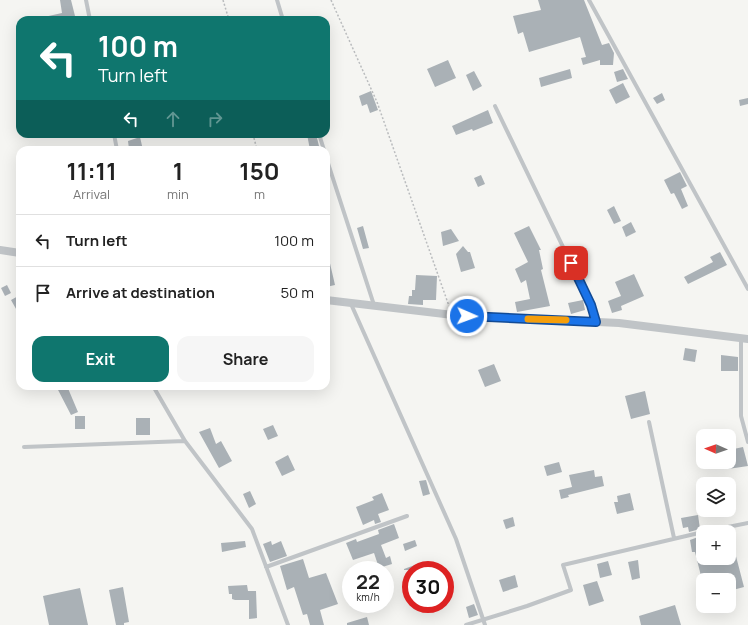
<!DOCTYPE html>
<html lang="en">
<head>
<meta charset="utf-8">
<style>
  :root { --surface:#fff; --page:#f6f6f6; --text:#222; --muted:#767676; --line:#e0e0e0; --accent:#0f766e }
  body { margin:0; font-family:Manrope,sans-serif; background:var(--page); color:var(--text); height:100vh; display:flex; flex-direction:column; font-size:15px; white-space:nowrap }
  * { box-sizing:border-box; margin:0 }
  p { font-size:13px; color:var(--muted) }
  .icon { flex:none; width:22px; height:22px; fill:none; stroke:currentColor; stroke-width:2; stroke-linecap:round; stroke-linejoin:round }
  .map { position:relative; flex:1; overflow:hidden }
  .details { position:absolute; left:16px; top:146px; width:314px; height:244px; display:flex; flex-direction:column; background:var(--surface); border-radius:12px; box-shadow:0 4px 16px #0002 }
  .details>* { flex:none }
  .guide { position:absolute; left:16px; top:16px; width:314px; height:122px; border-radius:12px; box-shadow:0 4px 16px #0002; background:#0f766e; color:#fff; overflow:hidden }
  .needle { width:26px; rotate:272deg }
  .buttons { position:absolute; left:696px; top:429px; display:grid; gap:8px }
  .buttons a { display:grid; place-items:center; width:40px; height:40px; border-radius:8px; background:var(--surface); box-shadow:0 4px 16px #0002; font-size:20px }
  .speed { position:absolute; left:342px; top:561px; display:flex; gap:8px; font-size:20px; font-weight:700; text-align:center }
  .speed>* { display:grid; place-content:center; width:52px; height:52px; border-radius:50%; background:var(--surface); box-shadow:0 4px 16px #0002; line-height:1 }
  .speed small { font-size:10px; font-weight:400 }
  .speed .limit { border:6px solid #d22; background:#fff; color:#111 }
  .pin { position:absolute; display:grid; place-items:center; width:34px; height:34px; color:#fff; margin:-17px; border-radius:8px; box-shadow:0 2px 6px #0006 }
  .me { position:absolute; width:44px; margin:-22px; rotate:92deg; stroke-linejoin:round; filter:drop-shadow(0 0 3px #0008) }
  .turn { display:flex; align-items:center; gap:14px; height:84px; padding:0 16px; font-size:18px }
  .turn .icon { width:52px; height:52px; stroke-width:2.5 }
  .turn b { display:block; font-size:28px; line-height:34px }
  .lanes { display:flex; align-items:center; height:38px; padding:0 16px; background:#0003; justify-content:center; gap:20px; direction:ltr }
  .lanes .off { opacity:.35 }
  .eta { display:flex; justify-content:space-evenly; align-items:center; height:68px; text-align:center }
  .eta b { font-size:24px; font-weight:700; line-height:28px }
  .primary-button { display:flex; gap:8px; margin-top:auto; padding:8px 16px }
  .primary-button a { flex:1; height:46px; border-radius:12px; background:var(--accent); color:#fff; font-size:16px; font-weight:700; line-height:46px; text-align:center }
  .primary-button a+a { background:var(--page); color:var(--text) }
  ul { padding:0; list-style:none }
  li { display:flex; align-items:center; gap:12px; height:52px; padding:0 16px; border-top:1px solid var(--line) }
  li div { flex:1 }
  li b { display:block; font-size:15px }
  li em { font-style:normal }
  .map>svg:first-child { display:block }
  .building { fill:#aab1b6 }
  .lines { fill:none; stroke-linecap:round; stroke-linejoin:round }
  .path { stroke:#babcbe; stroke-width:1.5; stroke-dasharray:2 2; stroke-linecap:butt }
  .lane { stroke:#c0c4c7; stroke-width:4 }
  .street { stroke:#c0c4c7; stroke-width:8 }
  .route-casing { stroke:#114b97; stroke-width:10 }
  .route { stroke:#1a73e8; stroke-width:7 }
  .slow { stroke:#f59e0b; stroke-width:7 }
</style>
</head>
<body>
<div class="map">
<svg width="748" height="625" viewBox="0 0 748 625">
  <rect width="100%" height="100%" fill="#f5f5f2"/>
  <!-- building -->
  <path class="building" d="M60,0H71L76,20H45L44,17L62,13Z
    M538,0H584L602,45L609,43L614,53L613,65H600V60L583,65L581,58L586,57L580,37L529,52L523,32L518,34L513,16L541,10Z
    M448,60L456,78L435,87L427,69Z
    M570,69L572,78L541,87L539,78Z
    M623,69L628,79L617,82L614,72Z
    M474,71L482,86L473,91L466,75Z
    M623,83L630,97L616,104L609,90Z
    M371,91L378,110L370,113L367,104L362,106L359,96Z
    M662,93L665,100L657,104L653,98Z
    M748,98V104L740,106L739,100Z
    M488,110L493,123L473,131L472,129L456,135L452,126Z
    M307,134H316L320,150H310Z
    M140,137L143,150L129,149L128,141Z
    M680,172L687,186L681,189L688,206L682,209L674,193L671,194L664,180Z
    M481,175L485,184L478,187L474,178Z
    M614,206L621,221L614,224L607,210Z
    M631,222L636,232L626,237L622,227Z
    M363,226L369,248L363,249L357,228Z
    M529,226L541,250H539L543,269L541,270L550,306L517,312L515,302L530,299L526,280L521,283L515,269L528,262L514,233Z
    M451,229L459,241L443,246L441,232Z
    M463,246L468,252H470L475,268L461,272L456,254Z
    M720,252L727,265L688,284L684,277L713,262L710,257Z
    M326,259H329L335,285L326,287Z
    M634,274L644,296L621,306L622,310L612,313L608,301L621,296L615,282Z
    M416,275L437,276L436,300H423V305L408,304L409,296H412V290H415Z
    M7,285L11,293L5,296L1,288Z
    M20,295V316L11,300Z
    M583,300L585,310L571,314L568,303Z
    M685,348L697,350L695,362L683,360Z
    M721,355L738,357V371H721Z
    M494,364L501,381L485,387L478,370Z
    M56,386H67L78,412L71,415Z
    M645,391L650,414L631,419L625,396Z
    M75,416H85V429H75Z
    M136,418H150V435H136Z
    M273,425L278,436L268,440L263,429Z
    M210,428L216,444L221,441L232,461L219,468L199,432Z
    M743,447L748,466L728,469L726,462H729V450Z
    M288,455L295,470L282,476L275,462Z
    M559,462L562,472L547,476L544,466Z
    M594,470L595,477L602,476L604,486L568,495L569,497L561,499L559,490L572,487L569,475Z
    M426,480L430,494L423,496L419,481Z
    M250,491L256,504L249,508L243,494Z
    M382,493L389,510L378,514L381,522L375,524L374,520L363,525L356,507L374,500L372,497Z
    M630,493L634,510L617,514L614,502H618L617,496Z
    M698,515L700,529L689,532L688,527L683,528L681,518Z
    M513,517L515,526L506,529L503,520Z
    M394,524L399,538L381,545L386,558L390,556L392,564L379,568L374,553L353,560L346,543L356,539L357,542L379,534L378,530Z
    M701,536L703,538V558H729V538L731,537L744,587L729,591V580H702L695,552H692L690,540Z
    M415,540L417,546L405,551L403,544Z
    M245,541L246,547L222,552L221,543Z
    M271,541L272,545L281,541L287,556L270,562L263,544Z
    M303,559L309,578L326,573L338,604L320,610L324,625H310L307,614L303,615L294,587L287,590L280,566Z
    M638,560L640,578L632,580L628,562Z
    M608,561L612,575L600,578L597,564Z
    M423,562L426,570H404V569Z
    M515,575L518,587L503,592L499,580Z
    M597,581L604,601L589,606L583,585Z
    M247,585L248,591H256L257,618L249,619V600H235L232,599V594H229L228,586Z
    M123,587L129,622L124,623V625H116L109,590Z
    M80,588L88,625H49L43,596Z
    M474,604L478,615L469,618L466,607Z
    M675,605L681,625H641L639,616Z
    M367,617L369,625H347V623Z"/>
  <g class="lines">
    <!-- path -->
    <path class="path" d="M223,0L229,20
      M331,0L377,102L449,306
      M253,134L257,150"/>
    <!-- lane -->
    <path class="lane" d="M86,0L90,20
      M277,0L283,20
      M589,0L748,289
      M495,106L591,305L596,321
      M114,134L117,150
      M319,134L324,150
      M326,157L374,305
      M351,304L456,539L485,625
      M741,338V416L748,442
      M153,386L185,441L252,529L288,625
      M649,422L674,538
      M24,447L185,441
      M703,532L748,523
      M266,567L407,516
      M466,625L527,606L571,590L563,565L703,532"/>
    <!-- street -->
    <path class="street" d="M0,250L20,253
      M326,300L453,315L619,323L748,339"/>
  </g>
  <g class="lines">
    <defs>
      <path id="route" d="M467,316L596,322L591,305L571,263"/>
    </defs>
    <!-- route casing -->
    <use href="#route" class="route-casing"/>
    <!-- route -->
    <use href="#route" class="route"/>
    <!-- slow -->
    <path class="slow" d="M528,319L566,320"/>
  </g>
</svg>
<div class="buttons">
<a><svg class="needle" viewBox="-14 -14 28 28"><path d="M0-13l5 13h-10z" fill="#e53935"/><path d="M0 13l5-13h-10z" fill="#767676"/></svg></a>
<a><svg class="icon" aria-label="layers" viewBox="0 0 24 24"><path d="M12 4l9 5-9 5-9-5zM3 14l9 5 9-5"/></svg></a>
<a>+</a>
<a>−</a>
</div>
<div class="speed"><div>22<small>km/h</small></div><div class="limit">30</div></div>
<div class="pin" style="left:571px;top:263px;background:#d93025"><svg class="icon" aria-label="arrive" viewBox="0 0 24 24"><path d="M6 21V4h12l-3 4 3 4H6"/></svg></div>
<svg class="me" style="left:467px;top:316px" viewBox="-20 -20 40 40"><circle r="17" fill="#1a73e8" stroke="#fff" stroke-width="3"/><path d="M0-11L8 9 0 5-8 9z" fill="#fff"/></svg>
<div class="guide">
<div class="turn"><svg class="icon" aria-label="left" viewBox="0 0 24 24"><path d="M17 20v-9H6M10 6l-5 5 5 5"/></svg><div><b>100 m</b>Turn left</div></div>
<div class="lanes"><svg class="icon" aria-label="left" viewBox="0 0 24 24"><path d="M17 20v-9H6M10 6l-5 5 5 5"/></svg><svg class="icon off" aria-label="ahead" viewBox="0 0 24 24"><path d="M12 20V5M6 11l6-6 6 6"/></svg><svg class="icon off" aria-label="right" viewBox="0 0 24 24"><path d="M7 20v-9h11M14 6l5 5-5 5"/></svg></div>
</div>
<section class="details">
<div class="eta">
<div><b>11:11</b><p>Arrival</p></div>
<div><b>1</b><p>min</p></div>
<div><b>150</b><p>m</p></div>
</div>
<ul>
<li><svg class="icon" aria-label="left" viewBox="0 0 24 24"><path d="M17 20v-9H6M10 6l-5 5 5 5"/></svg><div><b>Turn left</b></div><em>100 m</em></li>
<li><svg class="icon" aria-label="arrive" viewBox="0 0 24 24"><path d="M6 21V4h12l-3 4 3 4H6"/></svg><div><b>Arrive at destination</b></div><em>50 m</em></li>
</ul>
<div class="primary-button"><a>Exit</a><a>Share</a></div>
</section>
</div>
</body>
</html>
